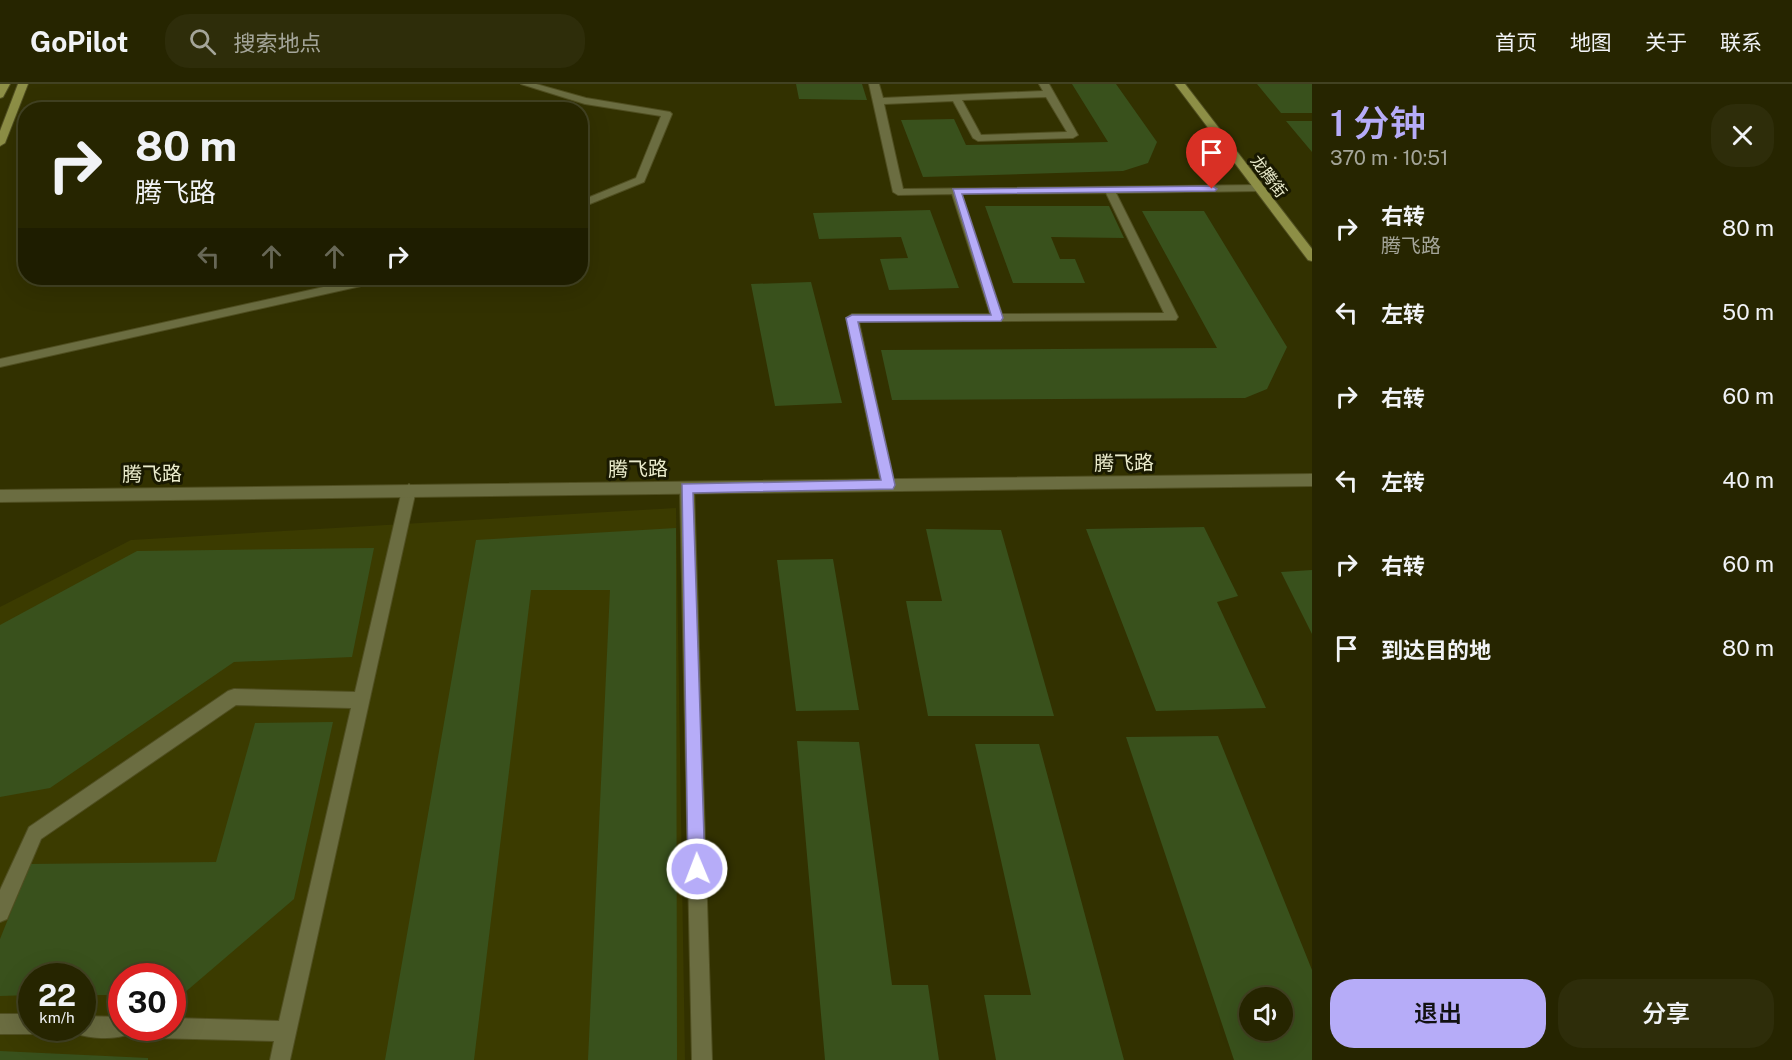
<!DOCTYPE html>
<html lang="zh">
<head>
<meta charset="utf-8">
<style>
  :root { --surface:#262500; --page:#2e2d0a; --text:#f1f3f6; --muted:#a4a599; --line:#424222; --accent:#b6acf8 }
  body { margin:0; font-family:"Public Sans","Noto Sans SC",sans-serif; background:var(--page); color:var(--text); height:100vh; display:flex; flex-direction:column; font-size:22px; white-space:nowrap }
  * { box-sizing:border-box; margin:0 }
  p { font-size:20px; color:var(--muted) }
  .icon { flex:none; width:33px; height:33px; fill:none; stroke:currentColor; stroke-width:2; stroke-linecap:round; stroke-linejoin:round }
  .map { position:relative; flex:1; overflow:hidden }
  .side { display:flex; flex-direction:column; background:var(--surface); width:480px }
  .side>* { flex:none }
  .guide { position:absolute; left:18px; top:18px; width:570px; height:183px; border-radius:24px; box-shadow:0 6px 24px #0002,0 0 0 2px var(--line); background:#262500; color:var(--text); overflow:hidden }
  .controls { position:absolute; left:1239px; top:903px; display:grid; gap:12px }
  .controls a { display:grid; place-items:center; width:54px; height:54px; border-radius:50%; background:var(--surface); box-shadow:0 6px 24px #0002,0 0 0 2px var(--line); font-size:30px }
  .speed { position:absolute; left:18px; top:879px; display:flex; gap:12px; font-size:30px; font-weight:700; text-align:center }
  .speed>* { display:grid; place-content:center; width:78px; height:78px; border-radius:50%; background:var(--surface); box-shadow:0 6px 24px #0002,0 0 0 2px var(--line); line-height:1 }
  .speed small { font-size:15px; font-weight:400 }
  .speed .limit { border:9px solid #d22; background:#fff; color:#111 }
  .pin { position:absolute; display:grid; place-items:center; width:51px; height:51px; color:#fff; margin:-62px -26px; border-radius:50% 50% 50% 0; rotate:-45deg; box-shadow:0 0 6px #0007 }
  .pin .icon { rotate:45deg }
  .me { position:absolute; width:66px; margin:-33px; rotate:359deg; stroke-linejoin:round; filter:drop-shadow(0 0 4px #0008) }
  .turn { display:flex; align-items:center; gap:21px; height:126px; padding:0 18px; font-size:27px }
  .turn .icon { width:78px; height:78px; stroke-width:2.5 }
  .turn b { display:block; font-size:42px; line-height:51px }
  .lanes { display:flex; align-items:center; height:57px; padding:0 18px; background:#0003; justify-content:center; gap:30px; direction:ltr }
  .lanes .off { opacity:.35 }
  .round { display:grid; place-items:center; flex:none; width:63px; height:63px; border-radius:24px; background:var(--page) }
  .headline { display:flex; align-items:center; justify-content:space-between; height:102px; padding:0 18px }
  h1 { font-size:36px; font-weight:600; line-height:45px; color:var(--accent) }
  .primary-button { display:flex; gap:12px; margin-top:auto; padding:12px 18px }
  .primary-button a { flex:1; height:69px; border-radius:24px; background:var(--accent); color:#111; font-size:24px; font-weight:600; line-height:69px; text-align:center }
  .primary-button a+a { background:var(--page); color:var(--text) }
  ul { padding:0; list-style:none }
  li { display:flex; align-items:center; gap:18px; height:84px; padding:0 18px }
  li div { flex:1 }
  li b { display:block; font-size:22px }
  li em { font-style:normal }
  header { display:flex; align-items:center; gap:36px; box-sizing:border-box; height:84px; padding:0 30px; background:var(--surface); border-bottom:2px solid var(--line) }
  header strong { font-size:28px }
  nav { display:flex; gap:33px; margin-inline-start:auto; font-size:21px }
  .search { width:420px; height:54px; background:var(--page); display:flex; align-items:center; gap:15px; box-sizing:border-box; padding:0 21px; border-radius:24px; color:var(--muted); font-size:22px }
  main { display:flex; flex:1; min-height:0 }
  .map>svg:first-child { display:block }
  .built { fill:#3b3b00; fill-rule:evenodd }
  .building { fill:#39511c; fill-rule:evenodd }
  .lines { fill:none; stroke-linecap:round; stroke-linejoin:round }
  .minor-casing { stroke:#504f21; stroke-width:2 }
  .tertiary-casing { stroke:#504f21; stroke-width:2 }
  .secondary-casing { stroke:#504f21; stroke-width:2 }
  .minor { fill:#6b6d41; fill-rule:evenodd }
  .tertiary { fill:#6b6d41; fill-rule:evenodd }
  .secondary { fill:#8d8f46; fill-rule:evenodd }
  .route { fill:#b6acf8; stroke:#7670a1; stroke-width:1.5 }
  .labels { text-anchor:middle; stroke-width:6; stroke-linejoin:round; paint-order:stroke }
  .far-street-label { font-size:16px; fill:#ebeccd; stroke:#191901 }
  .street-label { font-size:20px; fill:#ebeccd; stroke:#191901 }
</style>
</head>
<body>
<header>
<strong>GoPilot</strong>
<div class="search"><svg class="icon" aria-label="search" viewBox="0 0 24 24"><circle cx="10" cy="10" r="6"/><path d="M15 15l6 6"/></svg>搜索地点</div>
<nav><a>首页</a><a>地图</a><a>关于</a><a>联系</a></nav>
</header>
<main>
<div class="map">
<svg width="1312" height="976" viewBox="0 0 1312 976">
  <rect width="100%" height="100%" fill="#323100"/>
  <!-- built -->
  <path class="built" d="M676,424L685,976H0V523L131,456ZM32,892H82V944H32ZM122,892H172V944H122Z"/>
  <!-- building -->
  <path class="building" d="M796,0H862L867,16L799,15Z
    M1072,0H1116L1157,58L1148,79L1123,87L923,93L901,36L954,35L966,61L1108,58Z
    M1257,0H1312V29H1281Z
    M1286,37H1312V68Z
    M985,122H1109L1124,154L1051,153L1060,175H1075L1085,199H1013Z
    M930,126L959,204L889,206L880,175L908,174L901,153L819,155L813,129Z
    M1142,127H1204L1287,263L1267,305L1245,314L892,316L881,266L1217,264Z
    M811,198L842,319L775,322L751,200Z
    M1204,443L1238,512L1217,518L1266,624L1156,627L1086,445Z
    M676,444L677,976H588L610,506H531L474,976H385L476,456Z
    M926,445L1001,446L1054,632H928L906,517H942Z
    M374,464L352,573L234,578L50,704L0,713V541L137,467Z
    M833,475L859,626L796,627L777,476Z
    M1312,486V550L1281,488Z
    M333,638L294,815L183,910H172V892H122V911H82V892H32V911L0,912V855L30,780L216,778L255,639Z
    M1218,652L1312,886V976H1234L1126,653ZM1250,914H1282V946H1250Z
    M797,657L859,658L892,901H928L939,976H825Z
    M975,660H1039L1124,976H996L984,911H1031Z
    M0,967L148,974V976H0Z"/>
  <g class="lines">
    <defs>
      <path id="minor" d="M521,0H536L586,14L670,28L672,30L644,98L580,124V117L636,94L661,32L585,20Z
        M869,0H879L883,14L1043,7L1039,0H1049L1078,51L1073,54L978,57L973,54L953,17L884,20L903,105L1259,101L1264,104L1259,107L1116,109L1178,233L1176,236L859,238L895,401L888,407L881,401L846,234L852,230H990L952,110L898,111L893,108ZM1046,13L1067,48L981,51L962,16ZM1106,109L1164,229L1002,230L962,110Z
        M364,194H385L379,198L0,283V275Z
        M687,398L694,404L712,976H692L680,404Z
        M409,400L416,406L290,976H270L274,957L152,954L145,951L142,944H172V934L279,937L351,624L236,621L41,755L7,835L0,838V806L29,743L228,607L234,605L355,608L402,406Z
        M0,930H32V944H41L39,947L32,950H0Z
        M82,932L122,933V944H132L129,950C115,956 89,955 75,949L72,944H82Z"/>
      <path id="tertiary" d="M1312,390V402L0,418V406Z"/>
      <path id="secondary" d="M10,0L3,13L0,14V0Z
        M18,0H28L5,59L0,62V47Z
        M1175,0H1185L1312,165V177L1308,176Z"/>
    </defs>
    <!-- minor casing -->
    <use href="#minor" class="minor-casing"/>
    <!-- tertiary casing -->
    <use href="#tertiary" class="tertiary-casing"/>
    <!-- secondary casing -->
    <use href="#secondary" class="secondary-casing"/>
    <!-- minor -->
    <use href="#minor" class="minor"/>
    <!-- tertiary -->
    <use href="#tertiary" class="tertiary"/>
    <!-- secondary -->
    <use href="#secondary" class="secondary"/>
  </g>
  <!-- route -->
  <path class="route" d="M1212,102L1217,105L1215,107L962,110L1003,234L1001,237L858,238L895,401L893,405L693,409L705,785L703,791L697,794L691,791L688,785L682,400L881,396L846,234L852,231H991L953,105Z"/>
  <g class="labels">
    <!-- far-street labels -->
    <g class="far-street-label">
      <text transform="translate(1269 92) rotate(53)" y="6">龙腾街</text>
    </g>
    <!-- street labels -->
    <g class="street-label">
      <text transform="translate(1124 379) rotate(-1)" y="7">腾飞路</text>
      <text transform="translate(638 385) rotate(-1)" y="7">腾飞路</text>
      <text transform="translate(152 390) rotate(-1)" y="7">腾飞路</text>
    </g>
  </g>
</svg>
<div class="controls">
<a><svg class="icon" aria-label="sound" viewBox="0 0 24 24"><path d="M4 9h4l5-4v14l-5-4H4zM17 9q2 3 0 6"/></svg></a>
</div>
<div class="speed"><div>22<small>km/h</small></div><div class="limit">30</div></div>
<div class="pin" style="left:1212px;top:105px;background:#d93025"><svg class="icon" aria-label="arrive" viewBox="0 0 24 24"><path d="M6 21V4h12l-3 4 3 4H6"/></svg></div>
<svg class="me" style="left:697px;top:785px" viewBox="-20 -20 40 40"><circle r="17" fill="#b6acf8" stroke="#fff" stroke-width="3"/><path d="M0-11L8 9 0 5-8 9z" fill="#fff"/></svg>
<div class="guide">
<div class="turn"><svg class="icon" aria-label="right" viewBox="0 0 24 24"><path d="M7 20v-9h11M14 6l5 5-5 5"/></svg><div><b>80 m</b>腾飞路</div></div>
<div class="lanes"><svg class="icon off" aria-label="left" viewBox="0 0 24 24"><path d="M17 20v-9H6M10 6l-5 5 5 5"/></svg><svg class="icon off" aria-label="ahead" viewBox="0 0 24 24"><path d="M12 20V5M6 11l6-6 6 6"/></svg><svg class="icon off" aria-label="ahead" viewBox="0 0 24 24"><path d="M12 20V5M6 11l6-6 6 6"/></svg><svg class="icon" aria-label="right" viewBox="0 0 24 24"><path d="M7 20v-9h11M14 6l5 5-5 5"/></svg></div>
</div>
</div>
<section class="side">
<div class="headline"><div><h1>1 分钟</h1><p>370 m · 10:51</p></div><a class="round"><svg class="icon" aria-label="close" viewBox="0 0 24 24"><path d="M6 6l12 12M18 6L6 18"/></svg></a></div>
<ul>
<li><svg class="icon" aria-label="right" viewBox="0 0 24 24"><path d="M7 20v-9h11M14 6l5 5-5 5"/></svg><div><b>右转</b><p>腾飞路</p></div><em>80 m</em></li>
<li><svg class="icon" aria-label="left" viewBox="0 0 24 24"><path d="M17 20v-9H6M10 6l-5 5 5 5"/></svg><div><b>左转</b></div><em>50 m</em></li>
<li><svg class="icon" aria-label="right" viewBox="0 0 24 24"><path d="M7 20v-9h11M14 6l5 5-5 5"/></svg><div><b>右转</b></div><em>60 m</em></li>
<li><svg class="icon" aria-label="left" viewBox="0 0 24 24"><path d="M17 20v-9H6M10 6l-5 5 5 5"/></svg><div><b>左转</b></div><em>40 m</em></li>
<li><svg class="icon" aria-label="right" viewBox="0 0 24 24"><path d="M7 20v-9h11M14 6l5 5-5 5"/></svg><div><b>右转</b></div><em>60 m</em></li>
<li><svg class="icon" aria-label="arrive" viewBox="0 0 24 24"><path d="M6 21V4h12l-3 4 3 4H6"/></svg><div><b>到达目的地</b></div><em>80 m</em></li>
</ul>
<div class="primary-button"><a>退出</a><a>分享</a></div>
</section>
</main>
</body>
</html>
